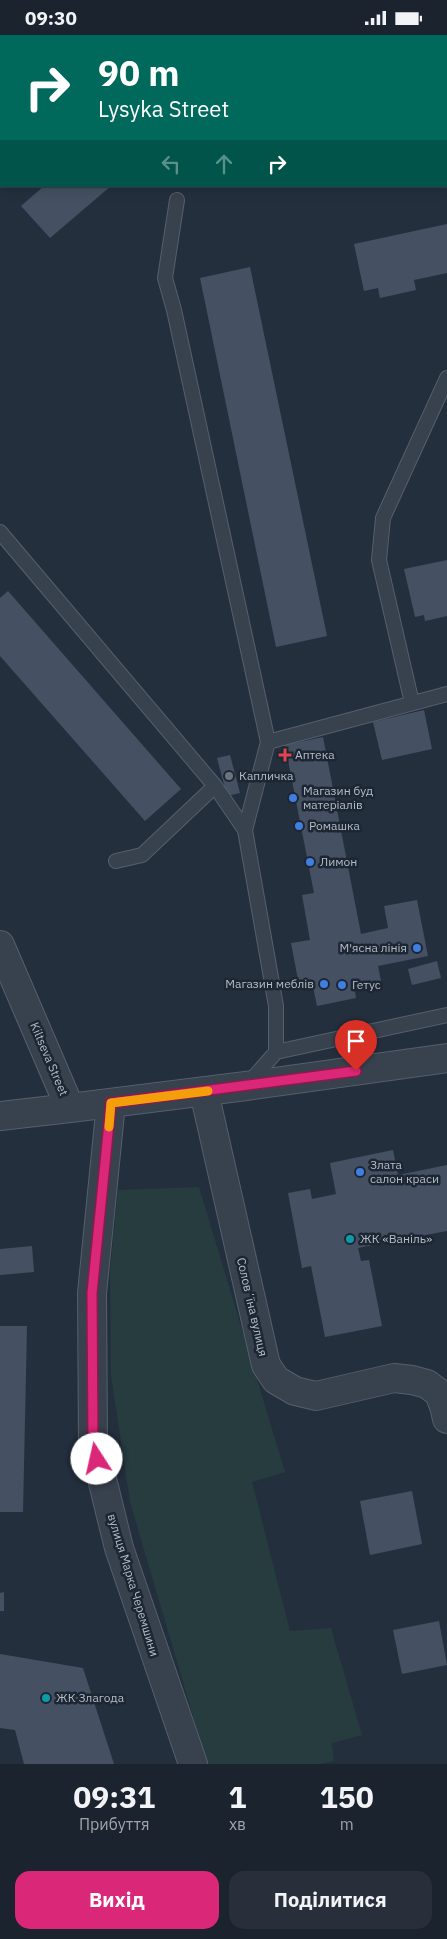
<!DOCTYPE html>
<html lang="uk">
<head>
<meta charset="utf-8">
<style>
  :root { --surface:#1b232e; --page:#282f3a; --text:#f1f3f6; --muted:#a0a4aa; --line:#39404a; --accent:#db2777 }
  body { margin:0; font-family:"IBM Plex Sans",sans-serif; background:var(--page); color:var(--text); height:100vh; display:flex; flex-direction:column; font-size:19px; white-space:nowrap }
  * { box-sizing:border-box; margin:0 }
  p { font-size:16px; color:var(--muted) }
  .icon { flex:none; width:28px; height:28px; fill:none; stroke:currentColor; stroke-width:2; stroke-linecap:round; stroke-linejoin:round }
  .map { position:relative; height:1729px; overflow:hidden }
  .side { display:flex; flex-direction:column; background:var(--surface); flex:1 }
  .side>* { flex:none }
  .top-card { position:absolute; left:0px; top:0px; width:448px; height:152px; box-shadow:0 2px 12px #0003,0 0 0 1px var(--line); background:#00695c; color:#fff; overflow:hidden }
  .pin { position:absolute; display:grid; place-items:center; width:42px; height:42px; color:#fff; margin:-51px -21px; border-radius:50% 50% 50% 0; rotate:-45deg; box-shadow:0 0 5px #0007 }
  .pin .icon { rotate:45deg }
  .me { position:absolute; width:55px; margin:-28px; rotate:350deg; stroke-linejoin:round; filter:drop-shadow(0 0 4px #0008) }
  .turn { display:flex; align-items:center; gap:18px; height:105px; padding:0 15px; font-size:22px }
  .turn .icon { width:65px; height:65px; stroke-width:2.5 }
  .turn b { display:block; font-size:35px; line-height:42px }
  .lanes { display:flex; align-items:center; height:48px; padding:0 15px; background:#0003; justify-content:center; gap:25px; direction:ltr }
  .lanes .off { opacity:.35 }
  .eta { display:flex; justify-content:space-evenly; align-items:center; height:85px; text-align:center }
  .eta b { font-size:30px; font-weight:700; line-height:35px }
  .action { display:flex; gap:10px; margin-top:auto; padding:10px 15px }
  .action a { flex:1; height:58px; border-radius:15px; background:var(--accent); color:#fff; font-size:20px; font-weight:700; line-height:58px; text-align:center }
  .action a+a { background:var(--page); color:var(--text) }
  .status { display:flex; justify-content:space-between; align-items:center; height:35px; padding:0 25px; background:var(--surface); direction:ltr }
  .status svg { height:14px; fill:currentColor }
  .map>svg:first-child { display:block }
  .green { fill:#263c3f }
  .building { fill:#455162 }
  .lines { fill:none; stroke-linecap:round; stroke-linejoin:round }
  .service-casing { stroke:#565f6c; stroke-width:16 }
  .minor-casing { stroke:#565f6c; stroke-width:30 }
  .service { stroke:#38414e; stroke-width:14 }
  .minor { stroke:#38414e; stroke-width:28 }
  .route-casing { stroke:#8e194d; stroke-width:12 }
  .route { stroke:#db2777; stroke-width:9 }
  .slow { stroke:#f59e0b; stroke-width:9 }
  .health-dot { fill:#e0444e; stroke:#1d2633; stroke-width:2 }
  .worship-dot { fill:#6b7280; stroke:#1d2633; stroke-width:2 }
  .shop-dot { fill:#3f7fe0; stroke:#1d2633; stroke-width:2 }
  .culture-dot { fill:#0f9aa8; stroke:#1d2633; stroke-width:2 }
  .labels { text-anchor:middle; stroke-width:5; stroke-linejoin:round; paint-order:stroke }
  .poi-label { font-size:12px; fill:#b4bcc9; stroke:#1d2633; text-anchor:start }
  .street-label { font-size:12px; fill:#b4bcc9; stroke:#1d2633 }
</style>
</head>
<body>
<div class="status"><b>09:30</b><svg viewBox="0 0 49 12"><path d="M0 12V9h3v3zM5 12V6h3v6zM10 12V3h3v9zM15 12V0h3v12zM26 1h20v11H26zM47 4h2v5h-2z"/></svg></div>
<div class="map">
<svg width="447" height="1729" viewBox="0 0 447 1729">
  <rect width="100%" height="100%" fill="#242f3e"/>
  <!-- green -->
  <path class="green" d="M199,1152L285,1437L252,1447L290,1596L331,1593L362,1700L332,1708L334,1726L320,1729H207L130,1467L111,1340L110,1237L118,1155Z"/>
  <!-- building -->
  <path class="building" d="M44,151H111L50,203L21,171Z
    M447,189V238L414,245L416,255L380,263L378,253L364,256L354,209Z
    M250,232L327,601L276,612L200,243Z
    M447,525V581L425,586L424,580L415,582L404,534Z
    M8,556L181,754L145,786L0,621V563Z
    M424,675L432,714L382,725L373,687Z
    M323,702L361,899L388,893L384,871L417,865L428,921L378,931L381,946L354,951L356,963L317,971L312,947L299,950L291,908L310,905L302,860L314,858L285,710Z
    M230,720L240,758L227,761L217,723Z
    M437,926L441,943L412,950L408,934Z
    M393,1115L398,1140L447,1130V1196L358,1213L361,1226L369,1225L382,1291L325,1302L311,1231L302,1233L288,1158L310,1154L312,1164L336,1159L330,1128Z
    M32,1211L34,1237L0,1240V1214Z
    M0,1291H27L23,1477H0Z
    M412,1456L422,1509L370,1520L360,1466Z
    M4,1557V1576H0V1558Z
    M439,1586L447,1630L402,1639L393,1595Z
    M0,1619L83,1633L114,1729H24L15,1695L0,1693Z"/>
  <g class="lines">
    <defs>
      <path id="service" d="M97,0L98,1
        M195,0V1
        M0,114L1,113
        M446,143H447
        M177,165L165,243L174,275L268,707L245,795L276,971V1017L248,1049
        M0,497L215,751L245,795
        M412,668L379,525L383,483L447,343
        M268,707L447,659
        M116,826L142,820L215,751
        M276,1017L447,980"/>
      <path id="minor" d="M0,910L70,1073L0,1081
        M204,1057L266,1330L276,1345L295,1356L316,1361L394,1343L412,1345L427,1349L439,1358L444,1371L447,1384
        M111,1068L92,1258L93,1407L119,1513L193,1729
        M70,1073L246,1051L447,1023"/>
    </defs>
    <!-- service casing -->
    <use href="#service" class="service-casing"/>
    <!-- minor casing -->
    <use href="#minor" class="minor-casing"/>
    <!-- service -->
    <use href="#service" class="service"/>
    <!-- minor -->
    <use href="#minor" class="minor"/>
  </g>
  <g class="lines">
    <defs>
      <path id="route" d="M97,1424L93,1407L92,1258L111,1068L356,1036"/>
    </defs>
    <!-- route casing -->
    <use href="#route" class="route-casing"/>
    <!-- route -->
    <use href="#route" class="route"/>
    <!-- slow -->
    <path class="slow" d="M109,1092L111,1068L208,1056"/>
  </g>
  <!-- markers -->
  <path class="health-dot" d="M282.5 712.5h5v5h5v5h-5v5h-5v-5h-5v-5h5z"/>
  <circle class="worship-dot" cx="229" cy="741" r="5"/>
  <g class="shop-dot">
    <circle cx="293" cy="763" r="5"/>
    <circle cx="299" cy="791" r="5"/>
    <circle cx="310" cy="827" r="5"/>
    <circle cx="417" cy="913" r="5"/>
    <circle cx="324" cy="949" r="5"/>
    <circle cx="342" cy="950" r="5"/>
    <circle cx="360" cy="1137" r="5"/>
  </g>
  <g class="culture-dot">
    <circle cx="350" cy="1204" r="5"/>
    <circle cx="46" cy="1663" r="5"/>
  </g>
  <g class="labels">
    <!-- poi labels -->
    <g class="poi-label">
      <text x="295" y="724">Аптека</text>
      <text x="239" y="745">Капличка</text>
      <text x="303" y="760">Магазин буд<tspan x="303" dy="14">матеріалів</tspan></text>
      <text x="309" y="795">Ромашка</text>
      <text x="320" y="831">Лимон</text>
      <text x="407" y="917" text-anchor="end">М'ясна лінія</text>
      <text x="314" y="953" text-anchor="end">Магазин меблів</text>
      <text x="352" y="954">Гетус</text>
      <text x="370" y="1134">Злата<tspan x="370" dy="14">салон краси</tspan></text>
      <text x="360" y="1208">ЖК «Ваніль»</text>
      <text x="56" y="1667">ЖК Злагода</text>
    </g>
    <!-- street labels -->
    <g class="street-label">
      <text transform="translate(49 1024) rotate(67)" y="4">Kiltseva Street</text>
      <text transform="translate(252 1272) rotate(77)" y="4">Соловʼїна вулиця</text>
      <text transform="translate(133 1550) rotate(73)" y="4">вулиця Марка Черемшини</text>
    </g>
  </g>
</svg>
<div class="pin" style="left:356px;top:1036px;background:#d93025"><svg class="icon" aria-label="arrive" viewBox="0 0 24 24"><path d="M6 21V4h12l-3 4 3 4H6"/></svg></div>
<svg class="me" style="left:97px;top:1424px" viewBox="-20 -20 40 40"><circle r="19" fill="#fff"/><path d="M0-13L10 11 0 6-10 11z" fill="#db2777"/></svg>
<div class="top-card">
<div class="turn"><svg class="icon" aria-label="right" viewBox="0 0 24 24"><path d="M7 20v-9h11M14 6l5 5-5 5"/></svg><div><b>90 m</b>Lysyka Street</div></div>
<div class="lanes"><svg class="icon off" aria-label="left" viewBox="0 0 24 24"><path d="M17 20v-9H6M10 6l-5 5 5 5"/></svg><svg class="icon off" aria-label="ahead" viewBox="0 0 24 24"><path d="M12 20V5M6 11l6-6 6 6"/></svg><svg class="icon" aria-label="right" viewBox="0 0 24 24"><path d="M7 20v-9h11M14 6l5 5-5 5"/></svg></div>
</div>
</div>
<section class="side">
<div class="eta">
<div><b>09:31</b><p>Прибуття</p></div>
<div><b>1</b><p>хв</p></div>
<div><b>150</b><p>m</p></div>
</div>
<div class="action"><a>Вихід</a><a>Поділитися</a></div>
</section>
</body>
</html>
